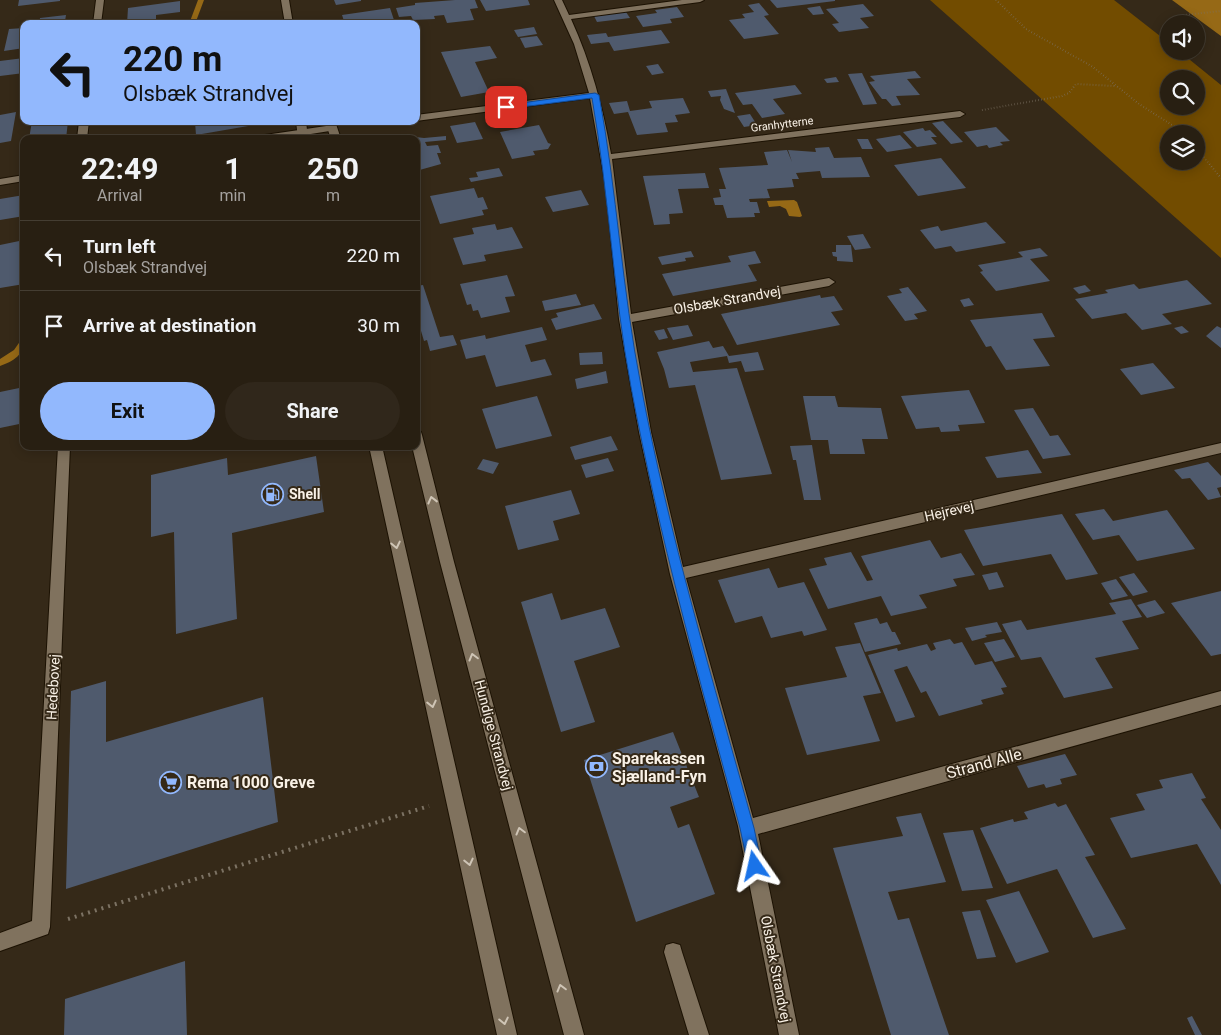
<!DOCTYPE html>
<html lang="en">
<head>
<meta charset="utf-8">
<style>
  :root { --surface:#281f12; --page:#30271b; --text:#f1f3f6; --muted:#a5a29f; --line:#443d32; --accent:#92b8fd }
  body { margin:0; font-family:Roboto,sans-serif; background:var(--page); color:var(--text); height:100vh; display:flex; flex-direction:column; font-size:19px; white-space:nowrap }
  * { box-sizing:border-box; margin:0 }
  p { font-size:16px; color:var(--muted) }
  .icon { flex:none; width:28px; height:28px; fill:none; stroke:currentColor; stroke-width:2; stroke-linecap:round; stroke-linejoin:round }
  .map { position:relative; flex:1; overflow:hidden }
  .side { position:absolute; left:20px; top:135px; width:400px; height:315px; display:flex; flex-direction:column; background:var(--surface); border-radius:10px; box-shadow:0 2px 12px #0003,0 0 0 1px var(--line) }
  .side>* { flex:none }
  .guide { position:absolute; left:20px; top:20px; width:400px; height:105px; border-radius:10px; box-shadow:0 2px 12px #0003,0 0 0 1px var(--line); background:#92b8fd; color:#111; overflow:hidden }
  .fabs { position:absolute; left:1160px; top:15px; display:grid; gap:10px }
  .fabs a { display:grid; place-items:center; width:45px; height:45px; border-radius:50%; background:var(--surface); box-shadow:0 2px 12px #0003,0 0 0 1px var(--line); font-size:25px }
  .pin { position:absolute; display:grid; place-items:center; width:42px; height:42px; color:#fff; margin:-21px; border-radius:10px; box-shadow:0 2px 8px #0006 }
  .me { position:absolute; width:55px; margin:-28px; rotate:349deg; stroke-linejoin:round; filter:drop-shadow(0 0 4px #0008) }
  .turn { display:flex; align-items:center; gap:18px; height:105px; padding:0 20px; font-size:22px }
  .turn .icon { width:65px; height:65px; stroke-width:2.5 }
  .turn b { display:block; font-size:35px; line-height:42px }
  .eta { display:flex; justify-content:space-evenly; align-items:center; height:85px; text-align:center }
  .eta b { font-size:30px; font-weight:700; line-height:35px }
  .primary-button { display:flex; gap:10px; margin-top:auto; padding:10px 20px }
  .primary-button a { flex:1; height:58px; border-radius:30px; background:var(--accent); color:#111; font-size:20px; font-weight:700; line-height:58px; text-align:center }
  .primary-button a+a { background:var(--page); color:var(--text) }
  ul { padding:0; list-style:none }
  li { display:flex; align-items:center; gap:15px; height:70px; padding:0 20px; border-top:1px solid var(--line) }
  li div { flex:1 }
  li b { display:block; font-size:19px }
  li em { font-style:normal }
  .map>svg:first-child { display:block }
  .green { fill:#724c00; fill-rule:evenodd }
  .water { fill:#966916 }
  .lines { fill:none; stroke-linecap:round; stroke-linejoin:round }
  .stream { fill:#966916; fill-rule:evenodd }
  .building { fill:#4f5a6d }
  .service-casing { stroke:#1c1203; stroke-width:2 }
  .minor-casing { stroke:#1c1203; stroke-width:2 }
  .secondary-casing { stroke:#1c1203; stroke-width:2 }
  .path-far1 { stroke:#7c7263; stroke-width:2; stroke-dasharray:0.5 2.5; stroke-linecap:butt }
  .path { stroke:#7c7263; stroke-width:4; stroke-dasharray:2 5; stroke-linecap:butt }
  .service { fill:#80725e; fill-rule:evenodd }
  .minor { fill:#80725e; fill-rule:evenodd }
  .secondary { fill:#80725e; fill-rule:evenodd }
  .oneway { stroke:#cfc5b6 }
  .route { fill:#1a73e8; stroke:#114b97 }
  .labels { text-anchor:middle; stroke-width:4; stroke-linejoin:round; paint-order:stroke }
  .far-street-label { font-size:11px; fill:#f9f1e6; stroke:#352918 }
  .street-label { font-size:14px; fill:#f9f1e6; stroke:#352918 }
  .poi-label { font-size:14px; font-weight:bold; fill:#f9f1e6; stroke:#352918; text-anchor:start }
  .near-poi-label { font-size:16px; font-weight:bold; fill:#f9f1e6; stroke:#352918; text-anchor:start }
  .near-street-label { font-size:16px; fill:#f9f1e6; stroke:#352918 }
</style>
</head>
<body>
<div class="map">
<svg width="1221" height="1035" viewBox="0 0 1221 1035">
  <rect width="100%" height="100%" fill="#352918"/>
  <!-- green -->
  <path class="green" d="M930,0H1114L1169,43V51H1179L1221,85V258ZM1169,79H1196V106H1169ZM1169,134H1196V161H1169Z"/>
  <!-- water -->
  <path class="water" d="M1172,0H1221V36Z
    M794,200L797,202L802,216L800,217L789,216L786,209L780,206L769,207L767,201Z"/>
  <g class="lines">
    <!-- stream -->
    <path class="stream" d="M198,0H204L195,24H189Z
      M24,339C24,355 14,361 0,366V359L14,350L21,340Z"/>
  </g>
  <!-- building -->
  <path class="building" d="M19,0H60V1L18,6Z
    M334,0H361V1L336,5Z
    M455,0H475L478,8L470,9L474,20L447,23L444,15L434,16L435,19L413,20L411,16L399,17L396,8L415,5V3Z
    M480,0H528L530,5L486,11Z
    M770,0H835V1L777,8Z
    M180,1V12L156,15V24H127L128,8Z
    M759,3L769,15L764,16L779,34L744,39L729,20L745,18L742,14L754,12L748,5Z
    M863,4L874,16L860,18L869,28L839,32L832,24L839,23L826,9Z
    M820,6L824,14L813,15L807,8Z
    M677,7L684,17L670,19L672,23L643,27L636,16L657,13L655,10Z
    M390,8L394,20L385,21L386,24H345L342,15Z
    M626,12L630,18L597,22L594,16Z
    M66,15L65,21L39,24L40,18Z
    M534,27L537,34L518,37L514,30Z
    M24,28V48L4,51L9,29Z
    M661,30L670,43L614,51L609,42L591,44L587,35L606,33L608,37Z
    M537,36L543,45L525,48L520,38Z
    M490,46L497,58L475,62L489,92L461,97L441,52Z
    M24,58V73L0,76V61Z
    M658,64L664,73L652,75L646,66Z
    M915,71L921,78L907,79L920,95L896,96L901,105L892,106L886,99H882L869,82L875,81L870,76Z
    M862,73L877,104L863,105L848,74Z
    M836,77L839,82L827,83L824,79Z
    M795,85L802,94L773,99L785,114L762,118L752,104L743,105L735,93Z
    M726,89L735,113L724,109L720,100L721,96L711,97L708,91Z
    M683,98L690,113L675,115L678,122L665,123L668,132L637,135L628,112L614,114L609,103L627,101L630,111L652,108L649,101Z
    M16,112L11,141L0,143V115Z
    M750,114L757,125L744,127L737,116Z
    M32,121H68L66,139H29Z
    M200,121H253L254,125L196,135L195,122Z
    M943,121L963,142L951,144L932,123Z
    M475,122L483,139L457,143L450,126Z
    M539,125L548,143L551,144L548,149L533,151L535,155L512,159L500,132Z
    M996,127L1010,141L1000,142L1003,145L989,148L987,145L977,147L964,132Z
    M923,128L925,131L930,130L937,137H931L937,144L917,147L903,132Z
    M900,135L912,148L887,152L876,139Z
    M407,136L424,138L446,136V140L425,142L427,146L438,145L441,153H437L441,164L416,171V139H401Z
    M857,139H868L873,149H862Z
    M829,147L834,158L861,157L870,177L822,178L820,171L796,173L799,179H792L794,187L767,189L770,198L749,199L750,202H757L760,213H754L755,217L727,218L723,205H715L713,198L721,197L719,189H726L719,168L768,165L764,152L787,150L792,162L788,150L816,152L815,148Z
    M941,158L966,188L918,196L894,165Z
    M499,168L503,176L471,182L469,178L478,177L476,172Z
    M705,173L709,188L678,189L683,213L669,214L670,224L654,225L643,176Z
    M474,188L478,198L483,197L488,209L482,210L484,215L440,224L430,196Z
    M581,190L589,205L553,212L545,197Z
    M24,195V216L0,220V199Z
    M986,222L1006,243L956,252L951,246L935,249L920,230L938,226L941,231Z
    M495,224L497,230L512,227L523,248L484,255L486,261L463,265L453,238L474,234L472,228Z
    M863,234L871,248L855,250L847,236Z
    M24,240V284L0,288V245Z
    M836,245H851L853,262L837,261V257L833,256L832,252H836Z
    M1040,248L1048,256L1030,259L1050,281L996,291L980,272L983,271L978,265L1023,257L1018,252Z
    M691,251L694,257L685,258L686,261L662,265L658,257Z
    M755,251L761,263L748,265L757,281L673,296L662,274L731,262L728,256Z
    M507,275L515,296L505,297L510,312L481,318L478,310L473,311L471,304L467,305L460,284Z
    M1187,280L1212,304L1162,314L1172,324L1142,330L1126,313L1092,319L1075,299L1108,293L1105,290L1134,284L1139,289Z
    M423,285L440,337L453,335L457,345L430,351L427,340L424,341L416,314V286Z
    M1085,285L1091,291L1079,294L1073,288Z
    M908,287L927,311L914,314L918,319L905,321L887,296L902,293L899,289Z
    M576,294L581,305L545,311L542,301Z
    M820,295L821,298L834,296L843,310L831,312L840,325L737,345L721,314Z
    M969,298L974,305L964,307L960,300Z
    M594,304L602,319L556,330L551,319L558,317L556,313Z
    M1042,313L1055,337L1033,339L1050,366L1006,370L991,346L986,347L970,320Z
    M688,325L693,336L673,340L667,328Z
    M1182,326L1189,332L1181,334L1174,328Z
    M1217,326L1221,328V348L1206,336Z
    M542,327L547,340L525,345L531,362L545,359L552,375L496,387L485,355L466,359L460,340L485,335L486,339Z
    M664,329L668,338L659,340L654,331Z
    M709,341L713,348L723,346L729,356L758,352L764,370L745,372L741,361L729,363L727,356L690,362L693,372L737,368L772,474L721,480L695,385L669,388L664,369L657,352Z
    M602,352L603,364L580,365L579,353Z
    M1153,363L1175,388L1141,395L1120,369Z
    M606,371L608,383L577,389L575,379Z
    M24,387V423L0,428V392Z
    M969,390L985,423L958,425L960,431L941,432L939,427L916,429L901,396Z
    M537,396L552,436L496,449L482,409Z
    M803,396H835L838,407L881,408L888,439H862L865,454H830L828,440H811Z
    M1033,408L1050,436L1058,435L1071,455L1043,459L1014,410Z
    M611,436L618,450L575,460L570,447Z
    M812,445L821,500H804L796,460H793L790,446Z
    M1028,450L1042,473L997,478L985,457Z
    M316,456L324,512L232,533L237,619L176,634L174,532L151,537V475L227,458L228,475Z
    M608,458L614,471L586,478L581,465Z
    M483,459L499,463L493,474L477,469Z
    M1208,462L1221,476V487L1217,488L1221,497L1208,500L1190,478L1182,479L1174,470Z
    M571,490L580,514L553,521L559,540L518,550L505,506Z
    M1104,509L1113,521L1167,510L1195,549L1137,561L1119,535L1093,540L1075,514Z
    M1062,514L1098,574L1066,580L1051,554L983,566L964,530Z
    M930,540L941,558L961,553L975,575L953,579L957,586L919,595L927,608L891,616L881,596L828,609L809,569L827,565L824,558L851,552L867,581L873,580L861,556Z
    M769,568L778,588L804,582L827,630L804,636L802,631L771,638L762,616L735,623L718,580Z
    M997,572L1004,587L989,590L982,575Z
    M1134,573L1148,592L1133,596L1119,577Z
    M1116,579L1128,596L1112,600L1101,583Z
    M1221,591V654L1211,656L1171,603Z
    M552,593L561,620L605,608L620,647L574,661L595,722L561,732L521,602Z
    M1131,599L1142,617L1122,621L1139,649L1095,658L1113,688L1064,698L1041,657L1021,660L1002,624L1021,620L1027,630L1116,614L1109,603Z
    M1155,600L1165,613L1147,618L1137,605Z
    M877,618L880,624L887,622L892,632H895L901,644L865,652L854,623Z
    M997,622L1002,632L985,635L987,637L972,641L965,628Z
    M950,639L954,644L962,642L975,665L992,661L1007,687L1001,688L1004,694L981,700L983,704L939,716L926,691L921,693L907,666L894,670L915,717L896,722L868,655L897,648L898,651L927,644L931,651L936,649L933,643Z
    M1004,639L1015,657L995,662L984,643Z
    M860,643L881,693L863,696L880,741L807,755L785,688L847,677L835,647Z
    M106,681V742L263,697L278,822L66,889L71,691Z
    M673,732L699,797L670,807L678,828L689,824L715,894L636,922L584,760Z
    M1065,754L1077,775L1060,779L1062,784L1046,788L1044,784L1028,788L1017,766Z
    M1192,773L1206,798L1201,799L1221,830V885L1197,844L1131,858L1110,818L1145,810L1136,794L1163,788L1159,780Z
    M1055,803L1058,807L1066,804L1095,855L1085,857L1126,929L1093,938L1057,869L1007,884L980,828L1013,819L1014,822L1028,819L1024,812Z
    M921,813L946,882L888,892L898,920L909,918L949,1035H891L833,848L903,836L896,817Z
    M973,830L993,888L962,891L943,833Z
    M1019,891L1049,952L1016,963L986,900Z
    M980,910L996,957L977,959L962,912Z
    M185,961L187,1035H64L65,999Z
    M1192,1016L1202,1035H1195L1187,1018Z"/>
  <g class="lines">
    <defs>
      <path id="service" d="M673,943L680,945L682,952L709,1035H689L664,952L666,945Z"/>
      <path id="minor" d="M96,0H104L101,24H93Z
        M554,0H562L569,15L682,0H704L700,2L571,19C591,63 603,107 611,154L960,111L965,114L960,117L612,159L631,314L829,278L835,282L829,286L632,322L651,432L683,567L1221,443V453L686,578L753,818L1221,691V705L758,834L799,1035H779L738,826L670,574L639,432L619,319L606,188L590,98L416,121V115L589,93L574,44Z
        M79,121H89L87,139H77Z
        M379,121H399L395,124L379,125Z
        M333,125L336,126V130L279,139H253L258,136Z
        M24,175V181L0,185V179Z
        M58,446H70L50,927L48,934L0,951V933L32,921Z"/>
      <path id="secondary" d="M281,0H289L293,24H285Z
        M296,121H306L308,139H298Z
        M325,121H335L341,139H331Z
        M416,430L421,432L422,435L454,562L584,1035H564L440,562L412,446H416Z
        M369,446H382L517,1035H497Z"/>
    </defs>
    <!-- service casing -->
    <use href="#service" class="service-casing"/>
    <!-- minor casing -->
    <use href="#minor" class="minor-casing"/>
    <!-- secondary casing -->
    <use href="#secondary" class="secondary-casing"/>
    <!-- path-far1 -->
    <path class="path-far1" d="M996,0L1026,29L1093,67L1139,104L1175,127L1182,134
      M1183,15L1221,11
      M982,110L1062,96L1069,93L1076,84L1115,86
      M1196,148L1221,178"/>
    <!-- path -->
    <path class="path" d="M68,919L429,806"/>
    <!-- service -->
    <use href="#service" class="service"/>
    <!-- minor -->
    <use href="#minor" class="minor"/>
    <!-- secondary -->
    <use href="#secondary" class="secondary"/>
  </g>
  <!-- one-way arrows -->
  <defs><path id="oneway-chevron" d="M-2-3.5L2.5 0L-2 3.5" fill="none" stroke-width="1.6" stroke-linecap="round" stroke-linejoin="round" transform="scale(1.25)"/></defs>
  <g class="oneway">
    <use href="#oneway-chevron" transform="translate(432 500) rotate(-104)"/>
    <use href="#oneway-chevron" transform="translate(396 545) rotate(78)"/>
    <use href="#oneway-chevron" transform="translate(473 657) rotate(-105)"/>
    <use href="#oneway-chevron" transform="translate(432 704) rotate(77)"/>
    <use href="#oneway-chevron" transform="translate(520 831) rotate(-105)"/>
    <use href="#oneway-chevron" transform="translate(469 862) rotate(77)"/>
    <use href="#oneway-chevron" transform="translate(561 988) rotate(-105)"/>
    <use href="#oneway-chevron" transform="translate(504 1021) rotate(78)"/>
  </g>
  <!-- route -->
  <path class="route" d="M595,93L599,95C617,192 622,290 641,386C669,535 713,681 754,828L762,866L760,871L755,873L750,871L748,866L740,828C700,682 659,536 631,387C613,291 609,194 592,98L506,109L502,107L506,105Z"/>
  <!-- icons -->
  <defs>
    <symbol id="fuel-ring" viewBox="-11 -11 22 22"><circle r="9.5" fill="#352918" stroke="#92b8fd" stroke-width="1.5"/><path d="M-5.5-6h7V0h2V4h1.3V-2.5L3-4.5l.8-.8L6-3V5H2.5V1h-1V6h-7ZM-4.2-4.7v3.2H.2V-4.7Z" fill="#92b8fd"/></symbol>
    <symbol id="bank-ring" viewBox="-11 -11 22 22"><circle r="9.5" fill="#352918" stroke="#92b8fd" stroke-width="1.5"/><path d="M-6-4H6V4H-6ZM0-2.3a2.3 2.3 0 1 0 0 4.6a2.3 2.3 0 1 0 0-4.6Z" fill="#92b8fd"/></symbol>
    <symbol id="supermarket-ring" viewBox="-11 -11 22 22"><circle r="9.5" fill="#352918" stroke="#92b8fd" stroke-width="1.5"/><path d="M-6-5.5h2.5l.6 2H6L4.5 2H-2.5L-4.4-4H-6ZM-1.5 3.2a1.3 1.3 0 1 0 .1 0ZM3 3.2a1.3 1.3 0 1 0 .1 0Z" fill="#92b8fd"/></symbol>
  </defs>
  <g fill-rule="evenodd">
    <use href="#fuel-ring" x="260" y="482" width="25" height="25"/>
    <use href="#bank-ring" x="584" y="754" width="25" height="25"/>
    <use href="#supermarket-ring" x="158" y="770" width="25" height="25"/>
  </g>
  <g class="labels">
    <!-- far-street labels -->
    <g class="far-street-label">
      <text transform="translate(782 124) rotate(-7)" y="4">Granhytterne</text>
    </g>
    <!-- street labels -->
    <g class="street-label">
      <text transform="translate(727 300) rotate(-10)" y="5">Olsbæk Strandvej</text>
      <text transform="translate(949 511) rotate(-13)" y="5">Hejrevej</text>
      <text transform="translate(53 687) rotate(-87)" y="5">Hedebovej</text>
      <text transform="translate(494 735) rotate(75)" y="5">Hundige Strandvej</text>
      <text transform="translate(776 969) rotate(79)" y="5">Olsbæk Strandvej</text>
    </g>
    <!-- poi labels -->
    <g class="poi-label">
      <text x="289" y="499">Shell</text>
    </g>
    <!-- near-poi labels -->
    <g class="near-poi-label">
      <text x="612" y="764">Sparekassen<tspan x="612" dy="18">Sjælland-Fyn</tspan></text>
      <text x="187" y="788">Rema 1000 Greve</text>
    </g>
    <!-- near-street labels -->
    <g class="near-street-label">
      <text transform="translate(984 763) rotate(-15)" y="6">Strand Alle</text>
    </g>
  </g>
</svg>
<div class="fabs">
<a><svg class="icon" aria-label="sound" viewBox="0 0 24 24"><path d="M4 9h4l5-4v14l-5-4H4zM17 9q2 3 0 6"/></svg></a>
<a><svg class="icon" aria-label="search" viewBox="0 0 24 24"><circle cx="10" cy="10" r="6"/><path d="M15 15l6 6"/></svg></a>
<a><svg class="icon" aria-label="layers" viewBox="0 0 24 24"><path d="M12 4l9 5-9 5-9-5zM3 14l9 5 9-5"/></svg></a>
</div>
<div class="pin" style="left:506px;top:107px;background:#d93025"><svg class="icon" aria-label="arrive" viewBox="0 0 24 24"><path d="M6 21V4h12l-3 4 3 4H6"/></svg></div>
<svg class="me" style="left:755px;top:866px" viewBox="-20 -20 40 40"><path d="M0-17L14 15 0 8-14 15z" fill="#1a73e8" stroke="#fff" stroke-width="4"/></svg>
<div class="guide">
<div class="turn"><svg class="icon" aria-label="left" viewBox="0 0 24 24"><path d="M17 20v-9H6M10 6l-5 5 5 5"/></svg><div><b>220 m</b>Olsbæk Strandvej</div></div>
</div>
<section class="side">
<div class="eta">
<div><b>22:49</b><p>Arrival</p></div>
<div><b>1</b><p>min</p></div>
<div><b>250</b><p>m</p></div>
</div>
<ul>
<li><svg class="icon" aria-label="left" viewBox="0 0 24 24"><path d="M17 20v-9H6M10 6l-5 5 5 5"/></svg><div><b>Turn left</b><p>Olsbæk Strandvej</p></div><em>220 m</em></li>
<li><svg class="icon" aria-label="arrive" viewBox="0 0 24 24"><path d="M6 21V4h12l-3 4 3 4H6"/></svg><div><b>Arrive at destination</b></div><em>30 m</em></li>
</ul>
<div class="primary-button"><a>Exit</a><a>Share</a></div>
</section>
</div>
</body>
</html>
